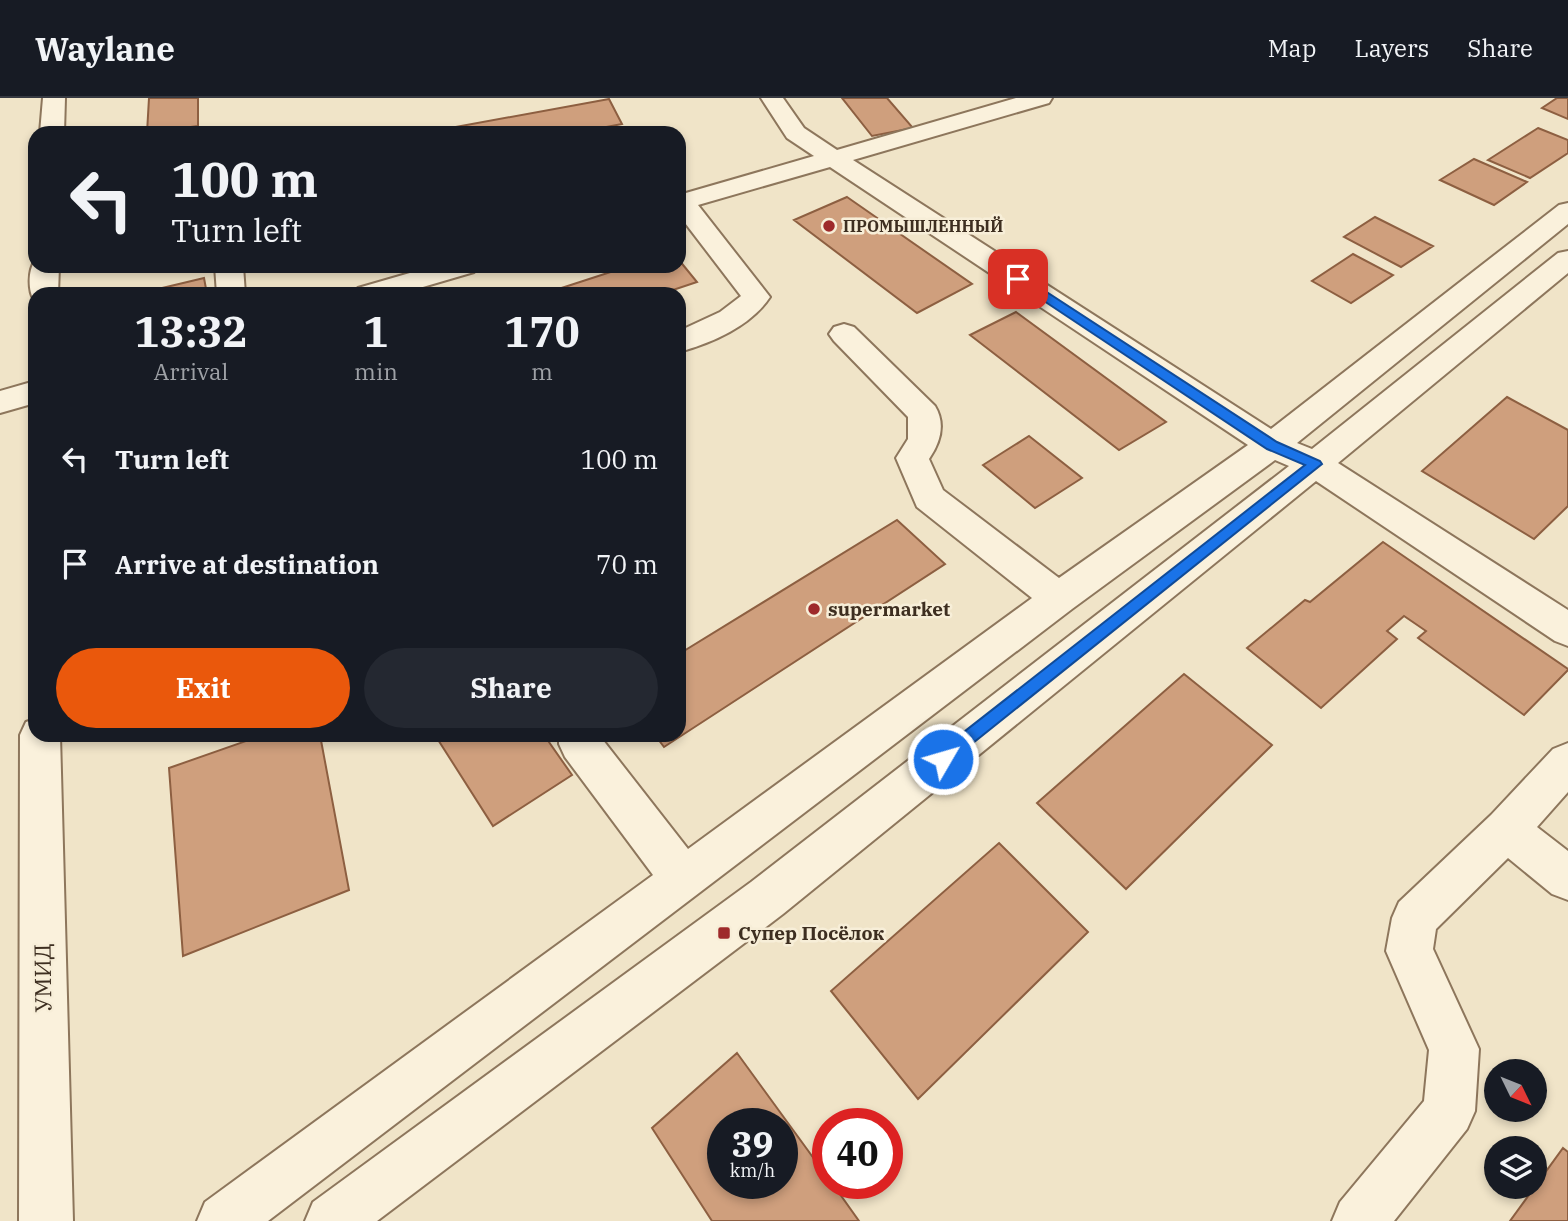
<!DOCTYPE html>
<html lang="en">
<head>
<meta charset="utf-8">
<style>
  :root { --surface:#171b24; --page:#242831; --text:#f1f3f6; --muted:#9ea1a6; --line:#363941; --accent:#ea580c }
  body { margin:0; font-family:"IBM Plex Serif",serif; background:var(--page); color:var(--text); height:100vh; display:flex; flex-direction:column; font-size:26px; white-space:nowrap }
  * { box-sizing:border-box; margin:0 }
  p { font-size:23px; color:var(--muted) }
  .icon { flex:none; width:38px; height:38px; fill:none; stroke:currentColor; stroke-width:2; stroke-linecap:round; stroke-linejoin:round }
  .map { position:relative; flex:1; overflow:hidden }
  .sheet { position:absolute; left:28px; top:189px; width:658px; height:455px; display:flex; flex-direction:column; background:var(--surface); border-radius:21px; box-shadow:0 4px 10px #0003 }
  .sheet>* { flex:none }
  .top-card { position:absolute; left:28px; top:28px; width:658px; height:147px; border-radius:21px; box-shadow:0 4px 10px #0003; background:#171b24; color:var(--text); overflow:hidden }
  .needle { width:46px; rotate:133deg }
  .tools { position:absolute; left:1484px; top:961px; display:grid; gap:14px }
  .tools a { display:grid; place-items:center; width:63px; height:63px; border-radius:50%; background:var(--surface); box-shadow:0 4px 10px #0003; font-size:35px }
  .speed { position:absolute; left:707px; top:1010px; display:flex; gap:14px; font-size:35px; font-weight:700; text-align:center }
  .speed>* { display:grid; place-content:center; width:91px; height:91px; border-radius:50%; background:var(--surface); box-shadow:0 4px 10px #0003; line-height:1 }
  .speed small { font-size:18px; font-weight:400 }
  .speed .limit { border:10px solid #d22; background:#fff; color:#111 }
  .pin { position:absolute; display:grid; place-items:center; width:60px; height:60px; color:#fff; margin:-30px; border-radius:14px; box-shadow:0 4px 10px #0006 }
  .me { position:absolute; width:77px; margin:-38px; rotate:52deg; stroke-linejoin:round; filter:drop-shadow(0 0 5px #0008) }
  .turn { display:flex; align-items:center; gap:24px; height:147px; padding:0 28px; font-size:32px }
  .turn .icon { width:91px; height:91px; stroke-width:2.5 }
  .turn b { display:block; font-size:49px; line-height:60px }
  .eta { display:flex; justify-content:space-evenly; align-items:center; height:119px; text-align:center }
  .eta b { font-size:42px; font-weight:700; line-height:49px }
  .cta { display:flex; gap:14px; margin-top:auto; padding:14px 28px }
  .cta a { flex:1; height:80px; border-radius:42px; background:var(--accent); color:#fff; font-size:28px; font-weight:700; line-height:80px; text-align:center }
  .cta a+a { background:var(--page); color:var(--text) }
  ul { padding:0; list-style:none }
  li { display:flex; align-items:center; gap:21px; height:105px; padding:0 28px }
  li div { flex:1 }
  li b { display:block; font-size:26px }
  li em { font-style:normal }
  header { display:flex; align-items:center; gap:42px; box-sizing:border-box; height:98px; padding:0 35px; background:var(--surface); border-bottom:2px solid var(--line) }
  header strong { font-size:33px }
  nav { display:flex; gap:38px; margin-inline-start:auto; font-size:24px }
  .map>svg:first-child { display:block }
  .building { fill:#cf9f7d; stroke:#8d5f41; stroke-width:2; fill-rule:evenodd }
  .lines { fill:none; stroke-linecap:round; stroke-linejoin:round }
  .minor-casing { stroke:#8d765c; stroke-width:4 }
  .minor { fill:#faf1dc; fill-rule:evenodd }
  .route { fill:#1a73e8; stroke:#114b97; stroke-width:2 }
  .poi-dot { fill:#9e2a2b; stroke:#f7eed8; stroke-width:2.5 }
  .labels { text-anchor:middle; stroke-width:5; stroke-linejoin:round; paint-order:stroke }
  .far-poi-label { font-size:16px; font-weight:bold; fill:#3d2e20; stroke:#f7eed8; text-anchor:start }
  .poi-label { font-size:19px; font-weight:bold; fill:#3d2e20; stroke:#f7eed8; text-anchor:start }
  .near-street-label { font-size:23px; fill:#3d2e20; stroke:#f7eed8 }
</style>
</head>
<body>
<header>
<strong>Waylane</strong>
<nav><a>Map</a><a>Layers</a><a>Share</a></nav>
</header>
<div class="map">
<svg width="1568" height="1123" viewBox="0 0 1568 1123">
  <rect width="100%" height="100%" fill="#f0e4c8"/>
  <!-- building -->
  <path class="building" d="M149,0H198V28L147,35Z
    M842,0H887L913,30L872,38Z
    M1557,0H1568V21L1542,10Z
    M609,1L622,26L575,35H423Z
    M1538,30L1568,42V55L1530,80L1488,62Z
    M1474,61L1527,84L1494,107L1440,82Z
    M847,99L972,186L917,215L794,122Z
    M1375,119L1433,148L1401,169L1344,139Z
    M1353,156L1393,177L1351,205L1312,183Z
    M679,162L697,184L661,196H543L629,168H679Z
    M204,180L207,196H137Z
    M1016,214L1166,324L1119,352L970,237Z
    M1507,299L1568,332V408L1534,441L1422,373Z
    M1029,338L1082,380L1035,410L983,367Z
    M897,422L945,466L664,649L655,637H679V556Z
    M1383,444L1568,571V572L1524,617L1418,540L1426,533L1404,518L1387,533L1397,541L1321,610L1247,550L1305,502L1310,504Z
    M1184,576L1272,647L1126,791L1037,705Z
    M263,637H320L349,792L183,858L169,670Z
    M435,637H544L572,677L493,728Z
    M999,745L1088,834L918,1001L831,893Z
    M737,955L828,1080V1085H832L859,1123H712L652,1030ZM723,1026H782V1085H723Z
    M1563,1050L1568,1054V1123H1510Z"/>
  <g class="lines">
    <defs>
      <path id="minor" d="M43,0H65L64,35H40Z
        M761,0H783L804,30L837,52L1016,0H1052L1049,5L853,62L1271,331L1559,107L1568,105V126L1297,345L1312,351L1558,155L1568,153V175L1338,365L1568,512V548L1555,543L1316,383L783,816L377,1123H305L313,1104L751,784L1289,368L1275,362L1072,511L268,1123H197L205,1104L653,777L565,659L559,646V637H599L688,751L1032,500L917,409L896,360L908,341V319L834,243L829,236L834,229L844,226L854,229L935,308C946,326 940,345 929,361L943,392L1059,480L1248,347L830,69L698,107L770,199C751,228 712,245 679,254V233L720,214L741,198L679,117V97L814,58L787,40Z
        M35,163V168H59L58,196H35L34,202C28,193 28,172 35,163Z
        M215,168H243L245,196H217Z
        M434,168H478L474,174L399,196H354L358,190Z
        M35,283V305L0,315V293Z
        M35,621V637H60L73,1123H19L20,637L26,624Z
        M1568,645V694L1537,729L1568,753V802L1552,796L1508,760L1436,831L1433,851L1479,951L1475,1013L1467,1031L1394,1123H1332L1340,1104L1424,1003L1429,952L1386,853L1392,820L1399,804L1491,717L1553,651Z"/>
    </defs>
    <!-- minor casing -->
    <use href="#minor" class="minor-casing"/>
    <!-- minor -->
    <use href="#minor" class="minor"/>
  </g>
  <!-- route -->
  <path class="route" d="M1014,178H1022L1277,344L1320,363L1322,366L943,669L937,666L934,661L937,655L1305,367L1267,351L1014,183Z"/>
  <!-- markers -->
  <g class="poi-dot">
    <circle cx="829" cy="128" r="7"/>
    <circle cx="814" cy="511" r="7"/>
    <rect x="717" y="828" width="14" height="14" rx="3.5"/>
  </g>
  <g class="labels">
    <!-- far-poi labels -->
    <g class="far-poi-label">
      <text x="843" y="134">ПРОМЫШЛЕННЫЙ</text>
    </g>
    <!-- poi labels -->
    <g class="poi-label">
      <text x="828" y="518">supermarket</text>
      <text x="738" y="842">Супер Посёлок</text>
    </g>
    <!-- near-street labels -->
    <g class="near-street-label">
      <text transform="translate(43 880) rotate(-91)" y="8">УМИД</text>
    </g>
  </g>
</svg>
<div class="tools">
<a><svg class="needle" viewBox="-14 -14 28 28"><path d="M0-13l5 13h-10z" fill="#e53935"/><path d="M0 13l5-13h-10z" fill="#9ea1a6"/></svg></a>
<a><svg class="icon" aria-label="layers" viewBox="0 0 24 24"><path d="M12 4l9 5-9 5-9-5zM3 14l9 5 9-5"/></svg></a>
</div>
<div class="speed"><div>39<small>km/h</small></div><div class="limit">40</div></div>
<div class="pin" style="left:1018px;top:181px;background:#d93025"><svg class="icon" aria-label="arrive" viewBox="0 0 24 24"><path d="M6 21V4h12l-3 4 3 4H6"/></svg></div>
<svg class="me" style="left:943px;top:661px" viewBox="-20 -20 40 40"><circle r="17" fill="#1a73e8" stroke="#fff" stroke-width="3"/><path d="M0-11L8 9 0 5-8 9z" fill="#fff"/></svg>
<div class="top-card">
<div class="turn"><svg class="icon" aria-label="left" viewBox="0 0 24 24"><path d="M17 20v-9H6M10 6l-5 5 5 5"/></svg><div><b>100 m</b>Turn left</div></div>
</div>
<section class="sheet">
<div class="eta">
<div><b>13:32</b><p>Arrival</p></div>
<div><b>1</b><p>min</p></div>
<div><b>170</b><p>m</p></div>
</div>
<ul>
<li><svg class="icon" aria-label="left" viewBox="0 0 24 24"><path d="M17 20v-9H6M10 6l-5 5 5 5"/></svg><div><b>Turn left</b></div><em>100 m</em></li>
<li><svg class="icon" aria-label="arrive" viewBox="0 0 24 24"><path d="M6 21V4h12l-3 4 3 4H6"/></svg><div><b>Arrive at destination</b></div><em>70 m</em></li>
</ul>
<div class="cta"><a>Exit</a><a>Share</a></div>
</section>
</div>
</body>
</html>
